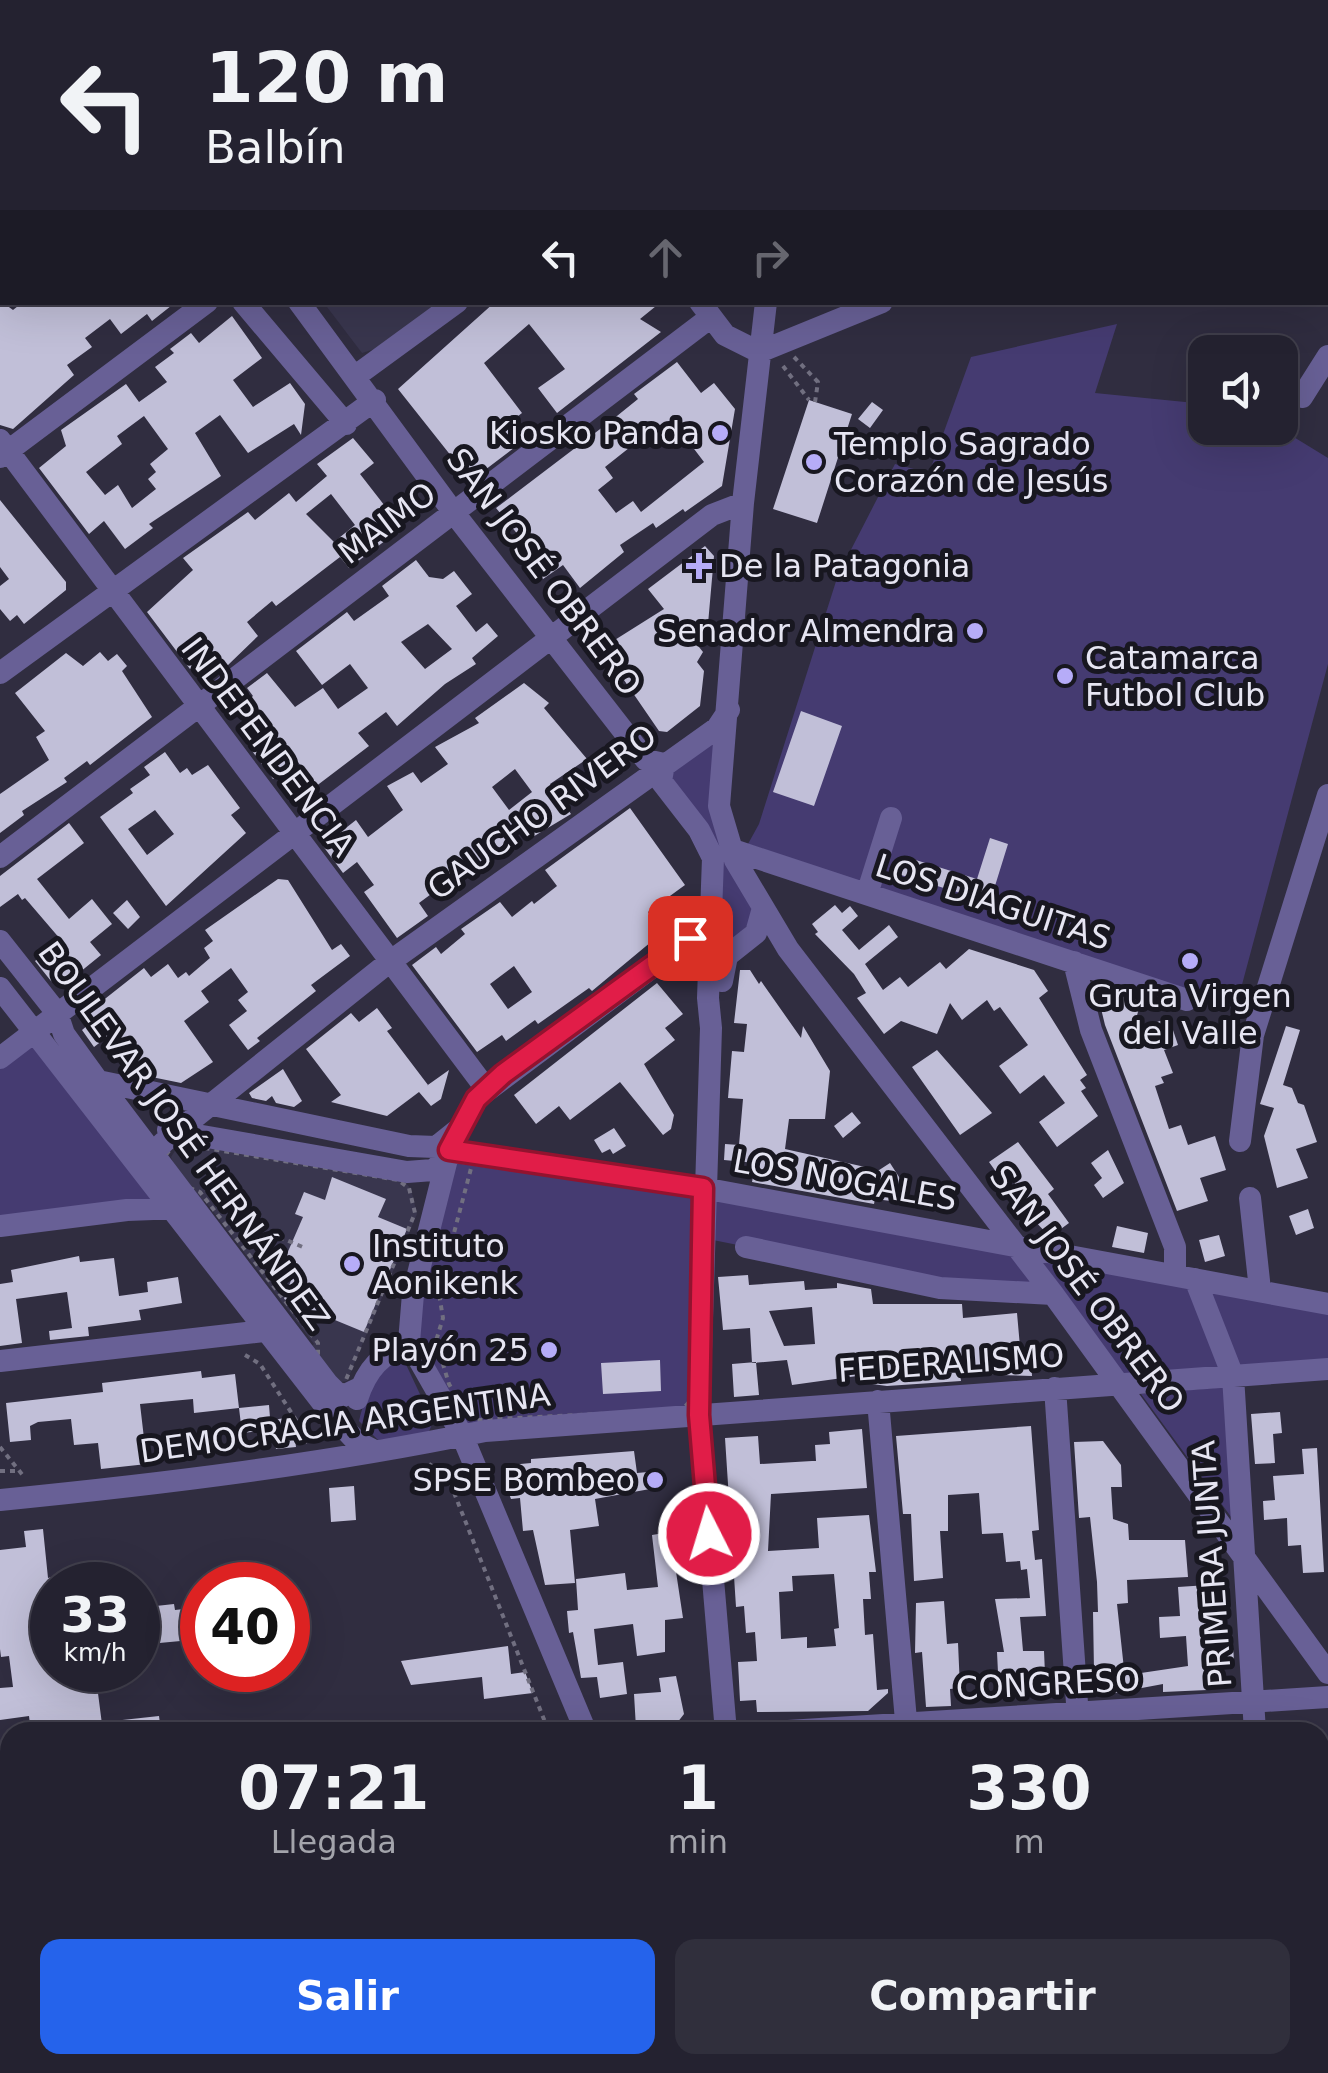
<!DOCTYPE html>
<html lang="es">
<head>
<meta charset="utf-8">
<style>
  :root { --surface:#242230; --page:#302f3c; --text:#f1f3f6; --muted:#a3a4ab; --line:#413f4c; --accent:#2563eb }
  body { margin:0; font-family:"DejaVu Sans",sans-serif; background:var(--page); color:var(--text); height:100vh; display:flex; flex-direction:column; font-size:38px; white-space:nowrap }
  * { box-sizing:border-box; margin:0 }
  p { font-size:32px; color:var(--muted) }
  .icon { flex:none; width:55px; height:55px; fill:none; stroke:currentColor; stroke-width:2; stroke-linecap:round; stroke-linejoin:round }
  .map { position:relative; flex:1; overflow:hidden }
  .side { position:absolute; left:0px; top:1722px; width:1330px; height:352px; display:flex; flex-direction:column; background:var(--surface); border-radius:30px 30px 0 0; box-shadow:0 10px 40px #0002,0 0 0 2px var(--line) }
  .side>* { flex:none }
  .hud { position:absolute; left:0px; top:0px; width:1330px; height:305px; box-shadow:0 10px 40px #0002,0 0 0 2px var(--line); background:#242230; color:var(--text); overflow:hidden }
  .controls { position:absolute; left:1188px; top:335px; display:grid; gap:20px }
  .controls a { display:grid; place-items:center; width:110px; height:110px; border-radius:20px; background:var(--surface); box-shadow:0 10px 40px #0002,0 0 0 2px var(--line); font-size:50px }
  .speed { position:absolute; left:30px; top:1562px; display:flex; gap:20px; font-size:50px; font-weight:700; text-align:center }
  .speed>* { display:grid; place-content:center; width:130px; height:130px; border-radius:50%; background:var(--surface); box-shadow:0 10px 40px #0002,0 0 0 2px var(--line); line-height:1 }
  .speed small { font-size:25px; font-weight:400 }
  .speed .limit { border:15px solid #d22; background:#fff; color:#111 }
  .pin { position:absolute; display:grid; place-items:center; width:85px; height:85px; color:#fff; margin:-42px; border-radius:20px; box-shadow:0 5px 15px #0006 }
  .me { position:absolute; width:110px; margin:-55px; rotate:355deg; stroke-linejoin:round; filter:drop-shadow(0 0 8px #0008) }
  .turn { display:flex; align-items:center; gap:35px; height:210px; padding:0 40px; font-size:45px }
  .turn .icon { width:130px; height:130px; stroke-width:2.5 }
  .turn b { display:block; font-size:70px; line-height:85px }
  .lanes { display:flex; align-items:center; height:95px; padding:0 40px; background:#0003; justify-content:center; gap:50px; direction:ltr }
  .lanes .off { opacity:.35 }
  .eta { display:flex; justify-content:space-evenly; align-items:center; height:170px; text-align:center }
  .eta b { font-size:60px; font-weight:800; line-height:70px }
  .cta { display:flex; gap:20px; margin-top:auto; padding:20px 40px }
  .cta a { flex:1; height:115px; border-radius:20px; background:var(--accent); color:#fff; font-size:40px; font-weight:800; line-height:115px; text-align:center }
  .cta a+a { background:var(--page); color:var(--text) }
  .map>svg:first-child { display:block }
  .built { fill:#39364e }
  .green { fill:#453b71 }
  .building { fill:#c1bfd8; fill-rule:evenodd }
  .lines { fill:none; stroke-linecap:round; stroke-linejoin:round }
  .path { stroke:#716f80; stroke-width:4; stroke-dasharray:5 5; stroke-linecap:butt }
  .minor { stroke:#686096; stroke-width:22 }
  .route-casing { stroke:#92132f; stroke-width:25 }
  .route { stroke:#e11d48; stroke-width:18 }
  .poi-dot { fill:#b6acf8; stroke:#181720; stroke-width:4 }
  .labels { text-anchor:middle; stroke-width:10; stroke-linejoin:round; paint-order:stroke }
  .poi-label { font-size:32px; fill:#e6e5f2; stroke:#181720; text-anchor:end }
  .street-label { font-size:32px; fill:#e6e5f2; stroke:#181720 }
</style>
</head>
<body>
<div class="map">
<svg width="1328" height="2073" viewBox="0 0 1328 2073">
  <rect width="100%" height="100%" fill="#302d40"/>
  <!-- built -->
  <path class="built" d="M112,0H291L114,2Z
    M324,303H445L378,348L362,353Z
    M193,1145L405,1182L411,1189L417,1214L347,1381L336,1383L310,1347L314,1344L205,1201L199,1204L179,1178L171,1157L178,1146Z"/>
  <!-- green -->
  <path class="green" d="M1117,324L1095,393L1205,404V428H1279L1328,458V664L1236,1007L748,844L759,824L838,575L895,464L929,473L971,357Z
    M706,742L717,745L712,799L757,917L732,940L720,936V882L668,771Z
    M33,1033L171,1209L0,1226V1058Z
    M449,1151L1328,1304V1369L1119,1383L1053,1294L971,1292L703,1238L699,1415L462,1435L409,1342Z
    M403,1358L433,1422L427,1436L378,1440L359,1421C366,1392 376,1371 403,1358Z
    M1227,1387L1237,1525L1141,1394Z"/>
  <!-- building -->
  <path class="building" d="M0,292L2,302L13,310L23,302H176L152,321L147,314L121,334L110,319L85,338L92,347L67,365L74,375L13,429L0,425Z
    M495,302H661L640,319L661,332L557,413L538,388L565,369L529,324L484,363L522,413L513,420L527,438L477,476H467L398,389Z
    M232,316L262,358L233,380L253,407L290,383L305,404L301,435L294,424L248,453L220,415L195,433L221,476L149,524L153,528L125,549L104,521L89,534L39,468L66,446L61,430L126,384L139,402L167,382L155,367L174,353L170,349L191,333L199,343ZM144,416L168,449L150,464L156,472L148,479L156,489L132,508L118,485L105,495L86,472L122,444L117,436Z
    M677,362L701,393L714,383L735,409L722,486L685,512L683,509L656,528L653,523L620,545L624,552L580,588L563,565L543,579L519,546L524,542L496,508L612,420L638,399L634,394ZM658,425L673,445L685,437L704,462L641,512L633,501L616,513L598,490L613,478L605,467Z
    M809,400L852,414L817,523L773,509Z
    M872,402L883,410L870,428L858,419Z
    M353,438L374,463L360,474L402,528L349,568L340,557L276,606L272,601L247,622L258,636L228,665L221,666L211,653L190,669L147,612L193,570L183,558L248,512L255,520L289,493L296,502L327,476L317,464ZM331,494L355,525L334,542L306,514Z
    M0,500L66,582V590L24,624L17,615L10,621L0,609V586L9,579L0,567Z
    M705,546L714,556L708,624L691,637L703,652L697,662L704,671L700,706L667,732L659,731L602,648L664,609L648,589Z
    M416,560L429,577L443,579L454,571L472,594L456,606L476,632L487,623L498,636L472,658L476,664L445,684L397,726L386,712L358,733L369,746L315,787L298,762L273,779L238,732L258,717L246,702L253,696L247,688L267,673L295,707L323,688L338,709L368,688L350,664L322,685L296,651L347,612L354,621L389,596L382,586ZM428,624L452,649L425,669L401,642Z
    M100,652L108,661L117,654L127,666L122,671L152,717L90,765L87,761L64,778L67,782L22,811L24,815L0,833V794L49,760L36,737L45,731L15,693L66,653L83,666Z
    M524,683L549,703L544,708L587,759L550,784L571,814L531,838L523,828L465,877L461,872L419,903L428,916L397,938L364,892L374,885L357,862L343,873L323,846L356,820L368,837L403,810L387,786L413,772L421,783L448,764L435,747L479,723L475,718ZM515,769L532,792L509,810L492,787Z
    M801,711L842,726L814,806L773,792Z
    M165,752L180,773L187,768L192,775L208,765L240,808L231,815L246,833L166,906L100,817L133,793L130,789L150,775L144,767ZM155,810L174,834L147,855L128,829Z
    M630,808L685,885L648,912L663,932L592,991L589,988L538,1024L535,1020L506,1041L502,1035L477,1052L412,965L436,947L441,954L465,934L461,929L500,902L512,917L532,901L534,904L557,886L545,870ZM514,966L532,992L508,1009L490,984Z
    M69,823L84,843L37,879L69,919L92,899L112,924L90,942L101,955L64,985L51,981L35,961L61,940L25,898L22,900L18,894L0,907V876Z
    M990,838L1008,844L990,902L901,875L906,857L977,879Z
    M278,879L288,880L332,950L341,944L350,956L311,985L316,991L257,1038L260,1041L248,1050L229,1025L247,1011L238,1000L248,992L231,968L201,991L209,1002L184,1021L213,1062L181,1083L137,1074L107,1037L94,1047L82,1030L88,1025L82,1017L144,968L151,977L168,964L178,978L186,972L189,976L210,958L204,948L213,941L205,930Z
    M127,900L140,917L128,929L113,913Z
    M835,905L842,913L850,906L858,916L842,930L859,950L889,925L898,937L865,964L883,990L900,977L908,987L940,962L946,969L969,949L1034,970L1048,991L1039,998L1087,1075L1080,1080L1086,1088L1081,1091L1098,1116L1057,1147L1039,1122L1065,1103L1044,1075L1020,1094L999,1066L1028,1045L1000,1007L994,1011L987,1000L962,1020L950,1003L937,1034L901,1021L884,1034L857,998L866,993L854,974L815,934L818,932L812,924Z
    M740,970H750L759,984L761,981L801,1038L803,1026L830,1071L825,1119H789L785,1149L874,1169L873,1174L890,1163L901,1180L899,1202L875,1199L874,1204L752,1182L756,1163L724,1160L725,1144L739,1145L743,1099L728,1098L732,1051L744,1052L747,1024L734,1023Z
    M657,983L683,1014L665,1028L675,1040L644,1064L674,1115L671,1129L663,1135L620,1082L570,1120L559,1106L536,1124L514,1095Z
    M1096,988L1141,1001L1133,1030L1169,1018L1178,1045L1164,1050L1173,1073L1161,1077L1164,1083L1155,1086L1169,1129L1181,1125L1188,1145L1215,1136L1226,1170L1200,1178L1208,1201L1177,1211L1105,1025Z
    M377,1008L392,1028L387,1031L428,1085L425,1087L449,1070L441,1099L431,1106L419,1092L387,1116L331,1102L341,1095L306,1049L351,1013L359,1022Z
    M1286,1026L1300,1030L1283,1085L1292,1088L1298,1103L1304,1105L1317,1142L1296,1149L1308,1178L1277,1188L1264,1136L1274,1108L1260,1104Z
    M937,1050L992,1113L960,1135L912,1067Z
    M283,1069L302,1101L294,1107L276,1103L272,1096L266,1101L252,1098L249,1093Z
    M852,1112L861,1123L843,1138L834,1126Z
    M614,1128L626,1146L613,1154L610,1149L602,1153L594,1140Z
    M1018,1142L1054,1189L1048,1194L1069,1223L1050,1237L1031,1217L1037,1214L1006,1171L999,1176L989,1162Z
    M1108,1150L1124,1183L1103,1198L1094,1185L1102,1178L1091,1163Z
    M332,1177L386,1199L378,1217L407,1229L364,1332L284,1299L293,1275L280,1270L303,1217L295,1214L304,1192L325,1200Z
    M1308,1209L1314,1228L1296,1235L1289,1216Z
    M1117,1226L1148,1233L1144,1253L1112,1247Z
    M1219,1235L1225,1256L1205,1262L1199,1240Z
    M79,1256L80,1262L114,1258L119,1296L148,1292L147,1282L178,1277L182,1303L139,1310L141,1320L88,1327L89,1336L50,1340L49,1331L72,1328L67,1292L16,1299L22,1343L0,1346V1284L13,1282L11,1270Z
    M748,1275L749,1285L804,1281L805,1290L837,1288V1283L871,1289L873,1304H962L963,1318L1017,1313L1021,1358L1031,1357L1032,1376L960,1374L961,1381L887,1386L857,1382V1376L792,1385L787,1360L752,1363L750,1328L723,1330L718,1277ZM812,1307L815,1344L784,1346L769,1311Z
    M660,1360L661,1391L603,1394L601,1363Z
    M756,1362L759,1395L734,1397L732,1364Z
    M201,1371L202,1378L235,1374L239,1408L269,1405L271,1430L242,1433L239,1408L194,1413L193,1399L140,1404L147,1464L101,1469L98,1443L74,1445L71,1419L38,1422L30,1426L31,1440L10,1442L6,1403L103,1392L102,1383Z
    M1280,1412L1282,1433L1273,1434L1275,1463L1255,1464L1251,1414Z
    M292,1417L296,1447L276,1449L272,1420Z
    M1031,1426L1039,1530L1032,1531L1035,1560L1042,1559L1046,1616L1020,1617L1023,1651H1044L1045,1674L1026,1675V1692L999,1693L997,1652H1004L995,1599L1030,1598L1027,1569L1021,1570L1020,1561L1006,1562L1003,1533L982,1534L979,1493L948,1495V1531H940L943,1578L914,1581L911,1514H903L896,1436Z
    M862,1429L867,1488L771,1494L768,1551L819,1548L817,1518L869,1515L876,1572H869L871,1599H863L865,1635L873,1634L877,1690L888,1689V1693L868,1711L757,1712L756,1700L740,1701L738,1662L757,1661L755,1632L746,1633L744,1606L736,1607L725,1438L758,1436L760,1464L812,1461H816L815,1445L830,1444L829,1432ZM834,1574L839,1628L834,1629L836,1646L807,1648V1637L781,1639L779,1592L793,1591L792,1576Z
    M1103,1441L1121,1465L1122,1487H1111L1113,1519L1128,1524L1129,1540H1185L1188,1577L1127,1580L1128,1603L1117,1604L1124,1669L1094,1671L1093,1612H1098L1097,1582L1090,1517L1079,1518L1074,1442Z
    M1317,1448L1324,1572L1303,1573L1301,1545L1288,1546L1287,1518L1264,1520L1263,1501L1275,1500L1273,1476L1304,1474L1302,1449Z
    M634,1451L637,1473L659,1471L661,1487L595,1499L599,1526L570,1530L575,1583L545,1585L533,1530L523,1531L520,1498L511,1499L502,1475L510,1465L531,1463V1459Z
    M354,1486L356,1520L331,1522L329,1488Z
    M43,1529L48,1578L52,1577V1610L32,1613L38,1660L52,1658V1670H95L103,1732H31L29,1716L0,1720V1688L13,1687L9,1656L1,1657L0,1649V1550L26,1547L24,1531Z
    M670,1532L683,1618L665,1620V1652L637,1656L633,1624L594,1629L598,1665L623,1662L627,1694L600,1698L597,1677L581,1678L573,1632L569,1633L567,1611L578,1610L576,1579L625,1573L627,1590L658,1587L652,1535Z
    M1208,1585L1211,1635L1221,1634V1644L1233,1643L1234,1663L1206,1665L1207,1690L1163,1692V1684L1115,1693L1114,1677L1188,1666L1186,1636L1160,1638L1159,1617L1180,1616L1178,1587Z
    M944,1601L947,1644L958,1643L960,1688L950,1689L951,1706L926,1707L922,1652L915,1653L916,1603Z
    M174,1604L175,1610L202,1607V1639L138,1645V1608Z
    M508,1646L511,1674L525,1672L533,1693L484,1699L482,1677L411,1685L401,1661Z
    M676,1676L684,1714L677,1723L636,1728L634,1694L661,1692L659,1678Z
    M159,1716L161,1732H105L104,1722Z"/>
  <g class="lines">
    <!-- path -->
    <path class="path" d="M794,357L818,382L815,402
      M783,366L809,400
      M175,1143L398,1180L409,1188L415,1213L343,1387L336,1388L318,1364V1343L200,1192L182,1185L163,1159Z
      M474,1157L692,1188L700,1198L696,1394L682,1410L475,1420L467,1416L449,1384L436,1341L443,1318L440,1300L445,1267Z
      M239,1233L284,1239L305,1248
      M245,1355L260,1364L307,1437L305,1443
      M0,1447L25,1478
      M429,1464L447,1475L549,1732
      M0,1471H15
      M645,1732L707,1725"/>
    <!-- minor -->
    <path class="minor" d="M73,0L75,2
      M472,0L474,2
      M18,2L21,0
      M329,2L332,0
      M648,2L651,0
      M793,2L794,0
      M1119,2V0
      M0,18L2,16
      M0,242L2,245
      M243,302L346,424
      M299,302L454,513L646,760L664,764
      M700,302L725,335L759,352
      M766,302L743,503L719,806L735,860L788,949L1053,1294L1328,1673
      M759,352L882,302
      M357,375L457,302
      M1302,397L1328,356
      M0,440L487,1090
      M0,457L207,302
      M0,673L375,400
      M664,764L661,781L699,830L713,858L708,998L711,1028L699,1415L726,1732
      M730,849L1187,1000
      M0,857L711,317
      M867,894L891,818
      M0,941L57,1013L64,1034L98,1081L327,1383L341,1397L360,1388
      M1074,962L1091,1030L1175,1247V1275
      M722,981L727,956L756,933L763,908
      M0,988L332,1415L357,1442L371,1449
      M0,1058L712,515L743,503
      M98,1081L409,1146L436,1147L456,1131
      M168,1130L407,1172L433,1170L447,1159
      M1240,1141L1253,1035L1328,795
      M449,1151L703,1188L1328,1304
      M152,1183L147,1158L164,1142L388,963L717,728L729,710
      M1250,1198L1260,1290
      M0,1226L127,1210L180,1208
      M746,1247L940,1288L1053,1294
      M1195,1279L1233,1376L1255,1732
      M0,1361L273,1330
      M1055,1388L1079,1732
      M357,1399C367,1368 381,1355 409,1342
      M878,1401L907,1732
      M0,1500C163,1484 325,1464 485,1431L1328,1369
      M586,1732L462,1435L409,1342L413,1294L449,1151L476,1099L690,939L710,912
      M772,1732L1328,1697
      M0,1823L10,1822
      M0,2002H10
      M1320,2034H1328
      M219,2065L220,2073
      M717,2065L720,2073
      M750,2065L752,2073
      M1221,2065L1222,2073
      M790,2073L887,2065"/>
  </g>
  <g class="lines">
    <defs>
      <path id="route" d="M690,938L503,1074L476,1099L449,1150L703,1188L699,1415L709,1534"/>
    </defs>
    <!-- route casing -->
    <use href="#route" class="route-casing"/>
    <!-- route -->
    <use href="#route" class="route"/>
  </g>
  <!-- markers -->
  <g class="poi-dot">
    <circle cx="720" cy="433" r="10"/>
    <circle cx="814" cy="462" r="10"/>
    <path d="M694 551h10v10h10v10h-10v10h-10v-10h-10v-10h10z"/>
    <circle cx="975" cy="631" r="10"/>
    <circle cx="1065" cy="676" r="10"/>
    <circle cx="1190" cy="961" r="10"/>
    <circle cx="352" cy="1264" r="10"/>
    <circle cx="549" cy="1350" r="10"/>
    <circle cx="655" cy="1480" r="10"/>
  </g>
  <g class="labels">
    <!-- poi labels -->
    <g class="poi-label">
      <text x="700" y="444">Kiosko Panda</text>
      <text x="834" y="455" text-anchor="start">Templo Sagrado<tspan x="834" dy="37">Corazón de Jesús</tspan></text>
      <text x="719" y="577" text-anchor="start">De la Patagonia</text>
      <text x="955" y="642">Senador Almendra</text>
      <text x="1085" y="669" text-anchor="start">Catamarca<tspan x="1085" dy="37">Futbol Club</tspan></text>
      <text x="1190" y="1007" text-anchor="middle">Gruta Virgen<tspan x="1190" dy="37">del Valle</tspan></text>
      <text x="372" y="1257" text-anchor="start">Instituto<tspan x="372" dy="37">Aonikenk</tspan></text>
      <text x="529" y="1361">Playón 25</text>
      <text x="635" y="1491">SPSE Bombeo</text>
    </g>
    <!-- street labels -->
    <g class="street-label">
      <text transform="translate(387 523) rotate(-37)" y="11">MAIMO</text>
      <text transform="translate(544 572) rotate(53)" y="11">SAN JOSÉ OBRERO</text>
      <text transform="translate(268 747) rotate(53)" y="11">INDEPENDENCIA</text>
      <text transform="translate(542 812) rotate(-36)" y="11">GAUCHO RIVERO</text>
      <text transform="translate(993 902) rotate(18)" y="11">LOS DIAGUITAS</text>
      <text transform="translate(184 1136) rotate(54)" y="11">BOULEVAR JOSÉ HERNÁNDEZ</text>
      <text transform="translate(845 1180) rotate(10)" y="11">LOS NOGALES</text>
      <text transform="translate(1087 1289) rotate(53)" y="11">SAN JOSÉ OBRERO</text>
      <text transform="translate(951 1363) rotate(-4)" y="11">FEDERALISMO</text>
      <text transform="translate(345 1423) rotate(-8)" y="11">DEMOCRACIA ARGENTINA</text>
      <text transform="translate(1212 1564) rotate(-94)" y="11">PRIMERA JUNTA</text>
      <text transform="translate(1048 1684) rotate(-3)" y="11">CONGRESO</text>
    </g>
  </g>
</svg>
<div class="controls">
<a><svg class="icon" aria-label="sound" viewBox="0 0 24 24"><path d="M4 9h4l5-4v14l-5-4H4zM17 9q2 3 0 6"/></svg></a>
</div>
<div class="speed"><div>33<small>km/h</small></div><div class="limit">40</div></div>
<div class="pin" style="left:690px;top:938px;background:#d93025"><svg class="icon" aria-label="arrive" viewBox="0 0 24 24"><path d="M6 21V4h12l-3 4 3 4H6"/></svg></div>
<svg class="me" style="left:709px;top:1534px" viewBox="-20 -20 40 40"><circle r="17" fill="#e11d48" stroke="#fff" stroke-width="3"/><path d="M0-11L8 9 0 5-8 9z" fill="#fff"/></svg>
<div class="hud">
<div class="turn"><svg class="icon" aria-label="left" viewBox="0 0 24 24"><path d="M17 20v-9H6M10 6l-5 5 5 5"/></svg><div><b>120 m</b>Balbín</div></div>
<div class="lanes"><svg class="icon" aria-label="left" viewBox="0 0 24 24"><path d="M17 20v-9H6M10 6l-5 5 5 5"/></svg><svg class="icon off" aria-label="ahead" viewBox="0 0 24 24"><path d="M12 20V5M6 11l6-6 6 6"/></svg><svg class="icon off" aria-label="right" viewBox="0 0 24 24"><path d="M7 20v-9h11M14 6l5 5-5 5"/></svg></div>
</div>
<section class="side">
<div class="eta">
<div><b>07:21</b><p>Llegada</p></div>
<div><b>1</b><p>min</p></div>
<div><b>330</b><p>m</p></div>
</div>
<div class="cta"><a>Salir</a><a>Compartir</a></div>
</section>
</div>
</body>
</html>
